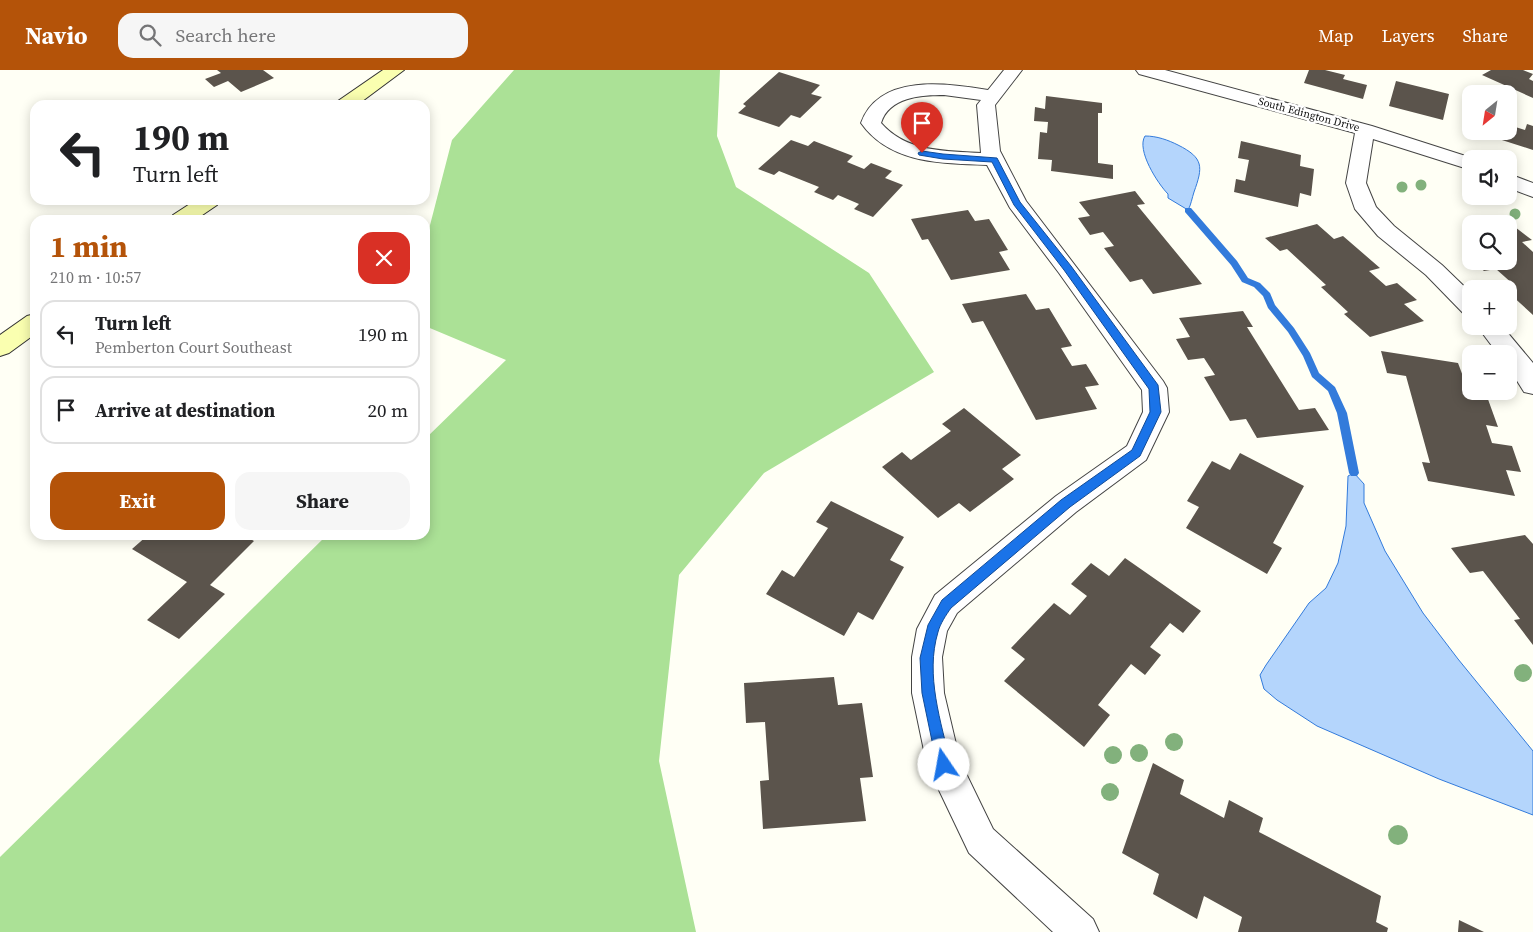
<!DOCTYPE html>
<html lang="en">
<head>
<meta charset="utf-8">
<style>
  :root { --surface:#fff; --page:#f6f6f6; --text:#202124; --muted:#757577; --line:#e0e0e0; --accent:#b45309 }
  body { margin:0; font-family:"Source Serif 4",serif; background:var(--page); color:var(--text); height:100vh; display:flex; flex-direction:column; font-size:19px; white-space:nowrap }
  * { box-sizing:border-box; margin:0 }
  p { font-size:16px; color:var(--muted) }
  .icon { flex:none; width:28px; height:28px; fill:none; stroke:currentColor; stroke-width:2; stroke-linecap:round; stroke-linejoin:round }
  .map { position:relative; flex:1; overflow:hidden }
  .details { position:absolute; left:30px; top:145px; width:400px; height:325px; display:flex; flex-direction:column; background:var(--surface); border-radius:15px; box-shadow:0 2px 12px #0003 }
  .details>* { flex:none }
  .hud { position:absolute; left:30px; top:30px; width:400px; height:105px; border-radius:15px; box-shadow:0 2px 12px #0003; background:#fff; color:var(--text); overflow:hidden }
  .needle { width:32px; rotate:210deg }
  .tools { position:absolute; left:1462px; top:15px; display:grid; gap:10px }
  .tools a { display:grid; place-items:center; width:55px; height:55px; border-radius:10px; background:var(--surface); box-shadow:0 2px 12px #0003; font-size:25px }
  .pin { position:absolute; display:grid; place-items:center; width:42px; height:42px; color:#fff; margin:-51px -21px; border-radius:50% 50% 50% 0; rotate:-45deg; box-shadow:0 0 5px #0007 }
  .pin .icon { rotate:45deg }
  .me { position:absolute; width:55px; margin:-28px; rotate:348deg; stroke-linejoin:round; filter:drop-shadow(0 0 4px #0008) }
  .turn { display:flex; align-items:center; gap:18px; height:105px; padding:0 20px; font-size:22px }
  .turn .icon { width:65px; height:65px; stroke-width:2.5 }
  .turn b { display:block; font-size:35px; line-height:42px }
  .round { display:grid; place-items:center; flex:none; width:52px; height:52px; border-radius:15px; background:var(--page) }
  .head { display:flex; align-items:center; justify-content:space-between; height:85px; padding:0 20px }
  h1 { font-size:30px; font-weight:700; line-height:38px; color:var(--accent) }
  .button { display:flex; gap:10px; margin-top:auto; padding:10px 20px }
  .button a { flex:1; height:58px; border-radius:15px; background:var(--accent); color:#fff; font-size:20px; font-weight:700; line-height:58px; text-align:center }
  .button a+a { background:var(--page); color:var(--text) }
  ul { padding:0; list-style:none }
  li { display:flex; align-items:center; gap:15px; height:68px; margin:0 10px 8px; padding:0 10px; border:2px solid var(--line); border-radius:15px }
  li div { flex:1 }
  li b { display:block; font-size:19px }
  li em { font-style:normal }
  header { display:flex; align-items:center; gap:30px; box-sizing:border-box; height:70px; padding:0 25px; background:var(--accent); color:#fff }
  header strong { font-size:24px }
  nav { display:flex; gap:28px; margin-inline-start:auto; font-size:18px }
  .search { width:350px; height:45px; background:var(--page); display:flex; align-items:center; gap:12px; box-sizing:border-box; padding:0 18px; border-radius:15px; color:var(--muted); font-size:19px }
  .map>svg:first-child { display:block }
  .forest { fill:#abe196 }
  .water { fill:#b4d5fc; stroke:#337bdb }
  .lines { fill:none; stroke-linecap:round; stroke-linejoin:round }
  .stream { fill:#337bdb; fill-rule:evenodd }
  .building { fill:#5b544c }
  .minor-casing { stroke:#444; stroke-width:2 }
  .secondary-casing { stroke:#333; stroke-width:2 }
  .minor { fill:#fff; fill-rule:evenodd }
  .secondary { fill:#faffb0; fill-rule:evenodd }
  .tree { fill:#82b17c }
  .route { fill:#1a73e8; stroke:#114b97 }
  .labels { text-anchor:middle; stroke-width:5; stroke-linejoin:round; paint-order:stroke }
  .far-street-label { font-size:11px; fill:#111; stroke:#fff }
</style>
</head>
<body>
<header>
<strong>Navio</strong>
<div class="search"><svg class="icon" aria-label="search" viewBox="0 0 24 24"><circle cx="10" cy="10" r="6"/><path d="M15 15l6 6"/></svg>Search here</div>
<nav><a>Map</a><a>Layers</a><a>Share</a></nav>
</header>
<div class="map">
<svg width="1533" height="862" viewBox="0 0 1533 862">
  <rect width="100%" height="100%" fill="#fffff5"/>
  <!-- forest -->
  <path class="forest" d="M514,0H720L717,66L736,117L869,203L934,302L764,403L679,505L659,691L696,862H0V787L327,465H425V369L506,290L425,256V168L429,159L452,70Z"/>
  <!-- water -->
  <path class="water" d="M1145,66C1157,66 1168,70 1178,75C1204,88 1203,97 1194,122C1192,128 1191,135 1188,140L1168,128V124C1158,114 1136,80 1145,66Z
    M1354,403L1364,414V433L1385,481L1423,543L1458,589L1533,681V745L1439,709L1317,656L1277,630L1264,619L1260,605L1266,595L1309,533L1326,518L1338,493L1346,456L1348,406Z"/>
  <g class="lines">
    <!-- stream -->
    <path class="stream" d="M1185,138H1191L1237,191L1248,208L1260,213L1270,223L1275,235L1294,258L1310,283L1319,303L1335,317L1347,343L1359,403L1357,406H1351L1349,403L1337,343L1328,321L1312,307L1303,286L1288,262L1268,238L1263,226L1254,217L1242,212L1231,195L1185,142Z"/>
  </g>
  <!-- building -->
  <path class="building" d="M217,0H263L274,8L241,22L228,11L214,17L205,9L221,3Z
    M1309,0H1325L1345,5L1343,9L1367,15L1363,29L1304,13Z
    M1491,0H1523L1533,4L1529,9L1533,11V28L1482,5Z
    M779,2L820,15L811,24L822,27L800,48L791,45L779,57L738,43L746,36L743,34Z
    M1396,11L1449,24L1443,50L1389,36Z
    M1046,26L1102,33V43H1098V93L1113,95V109L1051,101L1052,90L1038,89L1040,62L1047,63L1048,52L1034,51L1035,37L1045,39Z
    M1527,54L1533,56V80L1477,62L1509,61V55L1525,60Z
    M791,70L808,76L814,71L853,86L847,92L864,99L871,93L892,101L885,108L903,115L873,147L854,139L859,134L838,125L833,130L814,122L819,117L779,101L774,105L758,99Z
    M1241,71L1301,85L1300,96L1314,99L1311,126L1300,123L1298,137L1234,122L1236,109L1245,111L1249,90L1238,88Z
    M1135,121L1145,134L1137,135L1202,214L1153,224L1142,209L1130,212L1104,178L1114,176L1103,162L1090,165L1078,148L1090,146L1079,132Z
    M968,140L975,151L989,149L1008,180L999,182L1010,200L951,210L928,169L922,170L911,149Z
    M1317,154L1334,169L1343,166L1380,198L1369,201L1386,216L1397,213L1417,230L1404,234L1424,251L1370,267L1344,244L1348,242L1321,217L1326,215L1287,179L1280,181L1265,168Z
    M1515,157L1532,170L1522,172L1533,182V245L1509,223V219L1502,217L1514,215L1496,199L1484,201L1473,191H1509V158Z
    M1026,224L1036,240L1049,238L1072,276L1061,278L1072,296L1086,294L1099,315L1085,317L1097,339L1036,350L983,251L972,253L962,234Z
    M1243,241L1253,257H1247L1299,340L1315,338L1329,360L1257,368L1246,349L1230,351L1204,307L1215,305L1204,288L1188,290L1176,269L1190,267L1179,248Z
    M1381,281L1458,293L1464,309L1471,310V321H1485L1498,357L1486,355L1492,373L1512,376L1521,402L1506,400L1515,426L1428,411L1422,392L1430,393L1406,306L1387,303Z
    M964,338L1021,385L1002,399L1014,409L970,442L959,433L938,448L882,397L902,382L911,390L951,361L942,354Z
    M1240,383L1304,416L1273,473L1282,478L1267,504L1186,458L1199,437L1187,431L1212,391L1230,400Z
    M831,431L904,467L890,490L904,497L873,550L858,542L844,566L766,524L782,500L794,507L828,458L816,452Z
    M148,465H243L254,471L210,515L225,524L179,569L147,550L187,512L132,479Z
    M1525,465L1533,474V575L1514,550L1520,549L1483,501L1470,503L1451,478Z
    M1125,488L1201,541L1183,563L1170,553L1150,577L1161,585L1145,605L1131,594L1098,635L1110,645L1084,677L1004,611L1025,589L1011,578L1054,533L1070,545L1087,526L1071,514L1091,493L1109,506Z
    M834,607L838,635L862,633L873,707L860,708L866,751L763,759L760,711L769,710L765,652L746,653L744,613Z
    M1153,693L1184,710L1180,724L1224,748L1229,730L1263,748L1259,762L1381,826L1376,852L1388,858L1387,862H1238L1242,847L1204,826L1197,849L1153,824L1159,804L1122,783Z
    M1459,850L1484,862H1458Z"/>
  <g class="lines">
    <defs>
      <path id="minor" d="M1004,0H1022L995,35L1000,81L1026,131L1163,311L1167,318L1169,342L1146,390L1076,442L957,543L947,561L942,587L944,623L960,691L993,759L1093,849L1099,862H1053L969,783L927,695L912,623V587L917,559L935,525L1056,426L1127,376L1143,342L1142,320L1059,203L1010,138L987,95C941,93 890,94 861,53C879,3 947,13 988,20ZM944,25L981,30L977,35L981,83C945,81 906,82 881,53C889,27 921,25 944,25Z
        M1136,0H1165L1372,56L1475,89H1471V100L1373,69L1366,113L1376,137L1394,156L1442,195L1471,223V245L1463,243L1426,205L1378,166L1355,139L1346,113L1355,63L1139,4Z
        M1509,104L1533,113V127L1509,118Z
        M1477,256H1502L1533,293V324L1524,322L1509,298V284H1498Z"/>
      <path id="secondary" d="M383,0H404L357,35H336L338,31Z
        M196,130H220L217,135L195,150H170L173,145Z
        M35,244V264L9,283L0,286V265L27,246Z"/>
    </defs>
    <!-- minor casing -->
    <use href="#minor" class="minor-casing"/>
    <!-- secondary casing -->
    <use href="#secondary" class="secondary-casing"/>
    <!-- minor -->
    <use href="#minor" class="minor"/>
    <!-- secondary -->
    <use href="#secondary" class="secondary"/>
  </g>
  <!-- trees -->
  <g class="tree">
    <circle cx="1421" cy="115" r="5.5"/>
    <circle cx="1402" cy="117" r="5.5"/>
    <circle cx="1515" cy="144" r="5.5"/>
    <circle cx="1523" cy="603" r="9"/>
    <circle cx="1174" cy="672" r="9"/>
    <circle cx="1139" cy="683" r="9"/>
    <circle cx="1113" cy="685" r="9"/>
    <circle cx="1110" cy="722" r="9"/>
    <circle cx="1398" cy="765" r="10"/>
  </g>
  <!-- route -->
  <path class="route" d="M922,81L943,84L997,88L1020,132L1071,196L1158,315L1161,342L1140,386L1070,437L951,538C946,545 940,554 938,562C925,605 941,652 951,695L949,699L944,702L939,699L937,695L922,623L920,588L928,555L942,530L1061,430L1132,380L1150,342L1149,319L1064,200L1014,135L992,92L943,89L919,85L918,83Z"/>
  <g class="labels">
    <!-- far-street labels -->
    <g class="far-street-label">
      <text transform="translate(1309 44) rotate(15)" y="4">South Edington Drive</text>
    </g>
  </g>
</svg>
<div class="tools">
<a><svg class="needle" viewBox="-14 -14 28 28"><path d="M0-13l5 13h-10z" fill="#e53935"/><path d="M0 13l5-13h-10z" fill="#757577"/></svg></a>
<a><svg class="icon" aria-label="sound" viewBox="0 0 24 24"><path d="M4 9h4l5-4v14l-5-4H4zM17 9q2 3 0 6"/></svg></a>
<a><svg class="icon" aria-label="search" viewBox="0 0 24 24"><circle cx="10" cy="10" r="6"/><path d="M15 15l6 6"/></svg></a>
<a>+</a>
<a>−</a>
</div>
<div class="pin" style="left:922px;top:83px;background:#d93025"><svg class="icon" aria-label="arrive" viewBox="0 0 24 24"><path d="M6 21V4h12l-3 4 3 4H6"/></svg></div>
<svg class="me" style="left:944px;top:695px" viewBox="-20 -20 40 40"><circle r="19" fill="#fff"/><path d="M0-13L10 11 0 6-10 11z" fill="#1a73e8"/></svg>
<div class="hud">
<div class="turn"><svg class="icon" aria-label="left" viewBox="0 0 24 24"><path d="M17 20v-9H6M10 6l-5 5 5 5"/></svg><div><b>190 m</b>Turn left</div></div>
</div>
<section class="details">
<div class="head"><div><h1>1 min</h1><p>210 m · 10:57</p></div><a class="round" style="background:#d93025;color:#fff"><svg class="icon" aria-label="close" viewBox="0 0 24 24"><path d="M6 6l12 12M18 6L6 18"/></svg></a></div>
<ul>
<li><svg class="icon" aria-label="left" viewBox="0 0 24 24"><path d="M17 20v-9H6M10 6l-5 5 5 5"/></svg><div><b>Turn left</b><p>Pemberton Court Southeast</p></div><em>190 m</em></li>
<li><svg class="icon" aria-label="arrive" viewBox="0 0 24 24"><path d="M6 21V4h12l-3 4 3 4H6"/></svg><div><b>Arrive at destination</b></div><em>20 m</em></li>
</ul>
<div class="button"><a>Exit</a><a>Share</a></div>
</section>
</div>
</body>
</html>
